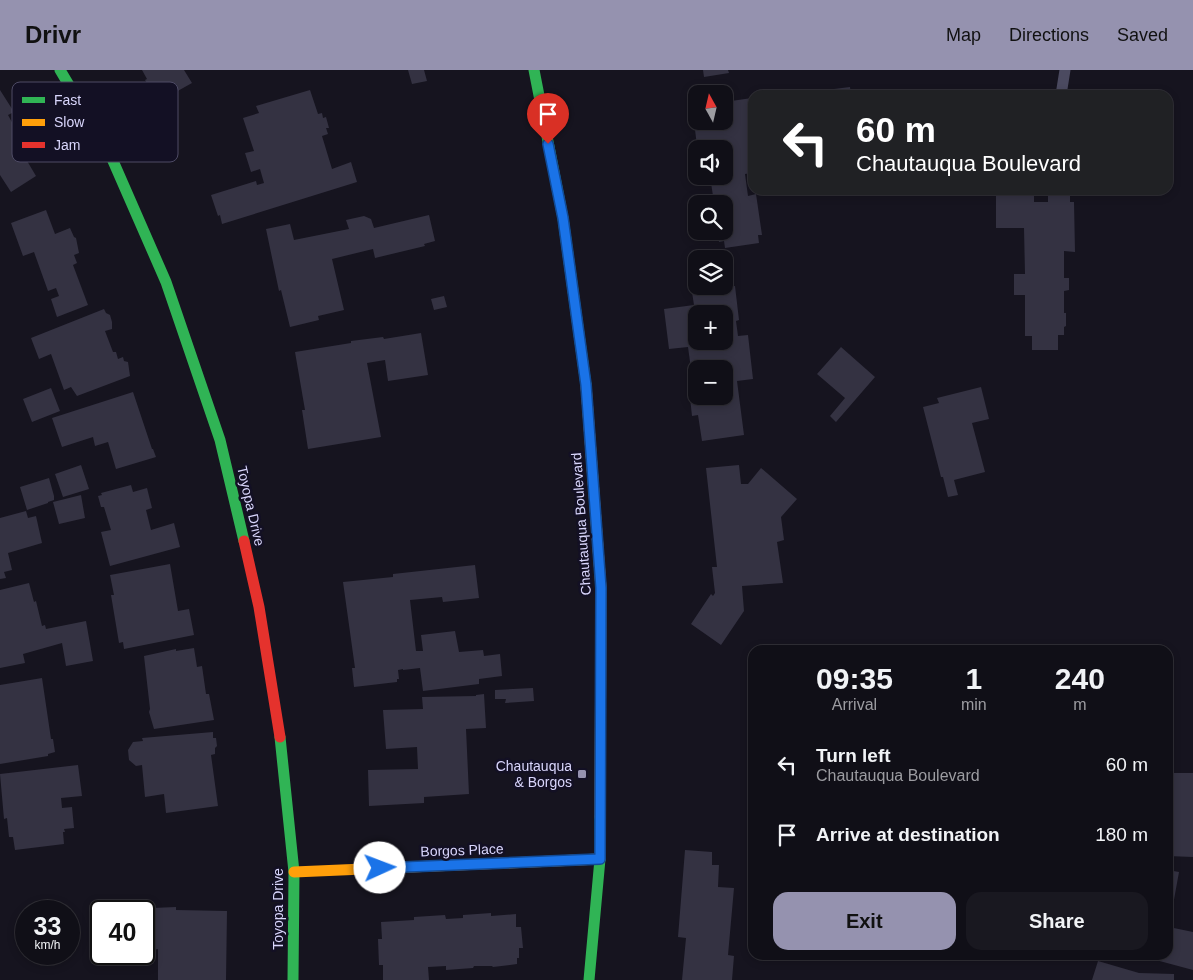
<!DOCTYPE html>
<html lang="en">
<head>
<meta charset="utf-8">
<style>
  :root { --surface:#100f17; --page:#191820; --text:#f1f3f6; --muted:#9c9ca1; --line:#302f36; --accent:#9592af }
  body { margin:0; font-family:Arial,sans-serif; background:var(--page); color:var(--text); height:100vh; display:flex; flex-direction:column; font-size:19px; white-space:nowrap }
  * { box-sizing:border-box; margin:0 }
  p { font-size:16px; color:var(--muted) }
  .icon { flex:none; width:28px; height:28px; fill:none; stroke:currentColor; stroke-width:2; stroke-linecap:round; stroke-linejoin:round }
  .map { position:relative; flex:1; overflow:hidden }
  .panel { position:absolute; left:748px; top:575px; width:425px; height:315px; display:flex; flex-direction:column; background:var(--surface); border-radius:15px; box-shadow:0 2px 8px #0003,0 0 0 1px var(--line) }
  .panel>* { flex:none }
  .top-card { position:absolute; left:748px; top:20px; width:425px; height:105px; border-radius:15px; box-shadow:0 2px 8px #0003,0 0 0 1px var(--line); background:#202124; color:#fff; overflow:hidden }
  .needle { width:32px; rotate:352deg }
  .fabs { position:absolute; left:688px; top:15px; display:grid; gap:10px }
  .fabs a { display:grid; place-items:center; width:45px; height:45px; border-radius:10px; background:var(--surface); box-shadow:0 2px 8px #0003,0 0 0 1px var(--line); font-size:25px }
  .speed { position:absolute; left:15px; top:830px; display:flex; gap:10px; font-size:25px; font-weight:700; text-align:center }
  .speed>* { display:grid; place-content:center; width:65px; height:65px; border-radius:50%; background:var(--surface); box-shadow:0 2px 8px #0003,0 0 0 1px var(--line); line-height:1 }
  .speed small { font-size:12px; font-weight:400 }
  .speed .limit { border:2px solid #111; border-radius:8px; background:#fff; color:#111 }
  .pin { position:absolute; display:grid; place-items:center; width:42px; height:42px; color:#fff; margin:-51px -21px; border-radius:50% 50% 50% 0; rotate:-45deg; box-shadow:0 0 5px #0007 }
  .pin .icon { rotate:45deg }
  .me { position:absolute; width:55px; margin:-28px; rotate:88deg; stroke-linejoin:round; filter:drop-shadow(0 0 4px #0008) }
  .turn { display:flex; align-items:center; gap:18px; height:105px; padding:0 25px; font-size:22px }
  .turn .icon { width:65px; height:65px; stroke-width:2.5 }
  .turn b { display:block; font-size:35px; line-height:42px }
  .eta { display:flex; justify-content:space-evenly; align-items:center; height:85px; text-align:center }
  .eta b { font-size:30px; font-weight:600; line-height:35px }
  .primary-button { display:flex; gap:10px; margin-top:auto; padding:10px 25px }
  .primary-button a { flex:1; height:58px; border-radius:15px; background:var(--accent); color:#111; font-size:20px; font-weight:600; line-height:58px; text-align:center }
  .primary-button a+a { background:var(--page); color:var(--text) }
  ul { padding:0; list-style:none }
  li { display:flex; align-items:center; gap:15px; height:70px; padding:0 25px }
  li div { flex:1 }
  li b { display:block; font-size:19px }
  li em { font-style:normal }
  header { display:flex; align-items:center; gap:30px; box-sizing:border-box; height:70px; padding:0 25px; background:var(--accent); color:#111 }
  header strong { font-size:24px }
  nav { display:flex; gap:28px; margin-inline-start:auto; font-size:18px }
  .map>svg:first-child { display:block }
  .building { fill:#343242; fill-rule:evenodd }
  .lines { fill:none; stroke-linecap:round; stroke-linejoin:round }
  .lane { stroke:#4b4a60; stroke-width:11 }
  .fast { stroke:#30b455; stroke-width:11 }
  .slow { stroke:#ff9f0a; stroke-width:11 }
  .jam { stroke:#e5322d; stroke-width:11 }
  .route-casing { stroke:#114b97; stroke-width:12 }
  .route { stroke:#1a73e8; stroke-width:9 }
  .poi-dot { fill:#9592af; stroke:#131024; stroke-width:2 }
  .labels { text-anchor:middle; stroke-width:5; stroke-linejoin:round; paint-order:stroke }
  .street-label { font-size:14px; fill:#d9d6fc; stroke:#131024 }
  .poi-label { font-size:14px; fill:#d9d6fc; stroke:#131024; text-anchor:end }
  .key { fill:#131024; stroke:#4e4b65; stroke-width:1 }
  .key-label { font-size:14px; fill:#d9d6fc }
</style>
</head>
<body>
<header>
<strong>Drivr</strong>
<nav><a>Map</a><a>Directions</a><a>Saved</a></nav>
</header>
<div class="map">
<svg width="1193" height="910" viewBox="0 0 1193 910">
  <rect width="100%" height="100%" fill="#16141f"/>
  <!-- building -->
  <path class="building" d="M142,0H184L192,13L158,32L145,10L147,9Z
    M408,0H424L427,11L412,14Z
    M703,0H728L729,3L704,7Z
    M850,17L851,25H794V24Z
    M0,20L14,42L8,45L14,56L12,57L23,70L17,74L36,106L11,122L0,105Z
    M310,20L318,44L322,43L323,48L326,47L329,58H326L328,64L322,66L332,99L351,92L357,112L222,154L220,145L218,146L211,125L256,111L257,115L264,113L260,99L251,102L245,83L254,81L243,48L259,43L256,36Z
    M752,28V103L745,104L748,126L756,124L762,165H758L759,173L725,178L724,171L719,172L718,161H724V134H720L719,126H713L710,106H724V79H696V105H694L692,77L697,76L692,35H696V51H724V32Z
    M996,120H1034V132H1048V120H1070V132H1074L1075,182L1064,181V208H1069V220L1064,221V243H1066V256L1064,257V265H1058V280H1032V266H1025V225H1014V204H1025L1024,158H996Z
    M46,140L55,164L70,158L74,167L76,168L79,183L74,185L77,193L73,195L88,235L57,247L51,229L59,226L56,218L48,221L34,182L23,186L11,153Z
    M429,145L435,171L424,174L425,176L375,188L373,179L332,189L344,240L318,246L319,250L290,257L281,220L279,221L266,159L290,154L294,170L349,159L346,150L364,146L371,149L374,158Z
    M735,216L739,250L736,251L738,266L748,265L753,309L737,311L744,365L702,371L698,345L692,346L687,300L691,299L688,277L669,279L664,239L694,235L692,222ZM696,244H724V271H696ZM696,299H724V326H696Z
    M444,226L447,237L434,240L431,229Z
    M104,239L106,243L110,245L112,252V259L105,261L113,282H116L118,289L123,287L124,291L128,292L130,306L77,326L71,317L64,320L51,284L39,289L31,268Z
    M421,263L428,305L388,311L385,290L367,293L381,367L308,379L302,340H305L295,282L351,273V271L383,267L384,269Z
    M841,277L875,307L836,352L830,346L845,328L817,304Z
    M981,317L989,349L972,353L985,402L954,410L958,425L948,427L943,407H941L923,337L939,333L937,328Z
    M51,318L60,341L32,352L23,329Z
    M133,322L152,379H153L156,387L116,399L108,372L95,376L93,367L62,377L52,348Z
    M81,395L89,419L63,427L55,404Z
    M739,395L741,414H748L761,398L797,429L781,447L784,470L777,472L783,513L742,516L744,541L721,575L691,554L711,524L713,526L715,523L712,497H717L706,398Z
    M49,408L54,426V430L48,432V433L27,440L20,417Z
    M131,415L133,422L147,418L152,438L146,440L151,460L174,453L180,477L110,496L101,462L111,460L104,437H101L98,426L102,425L101,423Z
    M81,425L85,448L59,454L53,432Z
    M26,441L28,448L36,446L42,473L8,483L12,500L4,502L6,508L0,509V448Z
    M170,494L178,541L189,539L194,565L124,579L123,572L119,573L111,525H114L110,505Z
    M475,495L479,528L443,532L442,527L410,530L416,581H423L421,565L455,561L459,582L483,580L484,586L500,584L502,606L479,609V614L423,621L420,598L403,600V599L398,600L399,609H397V612L354,617L352,598H355L343,512L393,507V504Z
    M29,513L34,532L36,531L42,556L45,555L46,559L86,551L93,591L66,596L62,573L23,584L25,593L0,598V520Z
    M194,578L197,597L202,596L206,624H209L214,650L154,659L149,642L150,639L144,586L176,579V581Z
    M42,608L51,669H53L55,682L48,684V686L0,694V615Z
    M533,618L534,631L505,633L506,629H495V620Z
    M484,624L486,658L466,659L469,724L424,727V733L369,736L368,700L418,699L417,677L386,679L383,640L423,639L422,627L476,626V625Z
    M213,662V668H216L217,676L215,678V684L211,685L218,736L166,743L164,724L145,727L142,695L136,696L129,690L128,680L133,672L143,671L142,668Z
    M78,695L82,726L61,728L62,738L72,737L74,758L64,759L65,762H63L64,774L15,780L13,767H9L7,748L4,749L0,704Z
    M1168,703H1193V787L1168,786Z
    M685,780L712,782V795H719L718,817L734,818L728,885L734,886L732,910H682L686,868L678,867Z
    M1168,800L1179,802L1169,857L1193,862V900L1141,886L1168,885Z
    M176,837V840L227,841L226,910H158V879L152,880V838Z
    M491,843V846L516,844V857H521L523,878H519V888H517V894L493,897L492,896H474L473,898L446,900V896L428,897L429,910H383V895H379L378,869H382L381,852L414,850V847L445,845L446,849L463,848V845Z
    M1098,891L1139,903L1174,904V910H1092Z"/>
  <g class="lines">
    <!-- lane -->
    <path class="lane" d="M1061,25L1065,0"/>
    <!-- fast -->
    <path class="fast" d="M60,0L110,84L166,212L220,370L244,471
      M534,0L563,148L586,315
      M280,667L294,802L293,910
      M589,910L600,789V747"/>
    <!-- slow -->
    <path class="slow" d="M586,315L601,518L600,747
      M294,802L600,789"/>
    <!-- jam -->
    <path class="jam" d="M244,471L259,537L280,667"/>
  </g>
  <g class="lines">
    <defs>
      <path id="route" d="M380,798L600,789L601,518L586,315L563,148L548,74"/>
    </defs>
    <!-- route casing -->
    <use href="#route" class="route-casing"/>
    <!-- route -->
    <use href="#route" class="route"/>
  </g>
  <!-- markers -->
  <rect class="poi-dot" x="577" y="699" width="10" height="10" rx="2.5"/>
  <g class="labels">
    <!-- street labels -->
    <g class="street-label">
      <text transform="translate(251 436) rotate(77)" y="5">Toyopa Drive</text>
      <text transform="translate(581 454) rotate(-94)" y="5">Chautauqua Boulevard</text>
      <text transform="translate(462 780) rotate(-2)" y="5">Borgos Place</text>
      <text transform="translate(278 839) rotate(-90)" y="5">Toyopa Drive</text>
    </g>
    <!-- poi labels -->
    <g class="poi-label">
      <text x="572" y="701">Chautauqua<tspan x="572" dy="16">&amp; Borgos</tspan></text>
    </g>
  </g>
  <!-- legend -->
  <rect x="12" y="12" width="166" height="80" rx="8" class="key"/>
  <rect x="22" y="27" width="23" height="6" fill="#30b455"/>
  <rect x="22" y="49" width="23" height="7" fill="#ff9f0a"/>
  <rect x="22" y="72" width="23" height="6" fill="#e5322d"/>
  <g class="key-label">
    <text x="54" y="35">Fast</text>
    <text x="54" y="57">Slow</text>
    <text x="54" y="80">Jam</text>
  </g>
</svg>
<div class="fabs">
<a><svg class="needle" viewBox="-14 -14 28 28"><path d="M0-13l5 13h-10z" fill="#e53935"/><path d="M0 13l5-13h-10z" fill="#9c9ca1"/></svg></a>
<a><svg class="icon" aria-label="sound" viewBox="0 0 24 24"><path d="M4 9h4l5-4v14l-5-4H4zM17 9q2 3 0 6"/></svg></a>
<a><svg class="icon" aria-label="search" viewBox="0 0 24 24"><circle cx="10" cy="10" r="6"/><path d="M15 15l6 6"/></svg></a>
<a><svg class="icon" aria-label="layers" viewBox="0 0 24 24"><path d="M12 4l9 5-9 5-9-5zM3 14l9 5 9-5"/></svg></a>
<a>+</a>
<a>−</a>
</div>
<div class="speed"><div>33<small>km/h</small></div><div class="limit">40</div></div>
<div class="pin" style="left:548px;top:74px;background:#d93025"><svg class="icon" aria-label="arrive" viewBox="0 0 24 24"><path d="M6 21V4h12l-3 4 3 4H6"/></svg></div>
<svg class="me" style="left:380px;top:798px" viewBox="-20 -20 40 40"><circle r="19" fill="#fff"/><path d="M0-13L10 11 0 6-10 11z" fill="#1a73e8"/></svg>
<div class="top-card">
<div class="turn"><svg class="icon" aria-label="left" viewBox="0 0 24 24"><path d="M17 20v-9H6M10 6l-5 5 5 5"/></svg><div><b>60 m</b>Chautauqua Boulevard</div></div>
</div>
<section class="panel">
<div class="eta">
<div><b>09:35</b><p>Arrival</p></div>
<div><b>1</b><p>min</p></div>
<div><b>240</b><p>m</p></div>
</div>
<ul>
<li><svg class="icon" aria-label="left" viewBox="0 0 24 24"><path d="M17 20v-9H6M10 6l-5 5 5 5"/></svg><div><b>Turn left</b><p>Chautauqua Boulevard</p></div><em>60 m</em></li>
<li><svg class="icon" aria-label="arrive" viewBox="0 0 24 24"><path d="M6 21V4h12l-3 4 3 4H6"/></svg><div><b>Arrive at destination</b></div><em>180 m</em></li>
</ul>
<div class="primary-button"><a>Exit</a><a>Share</a></div>
</section>
</div>
</body>
</html>
